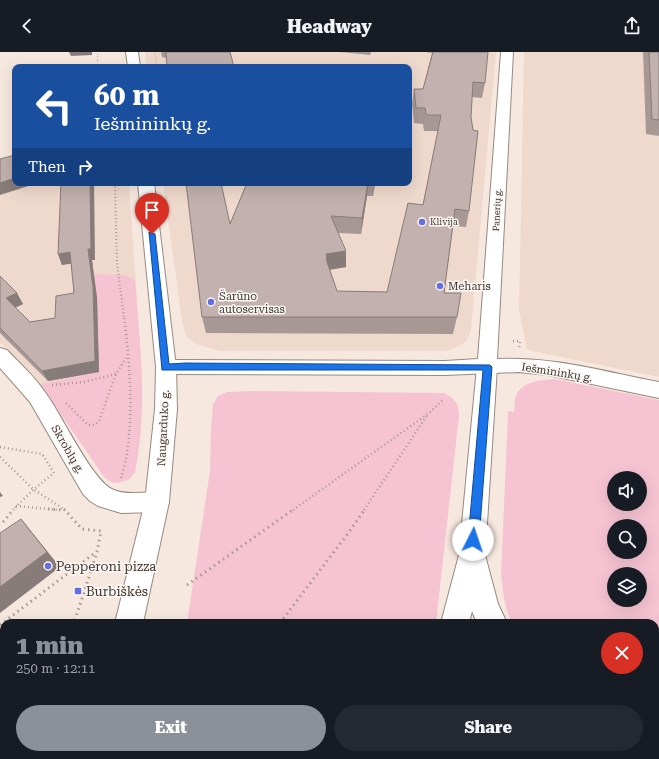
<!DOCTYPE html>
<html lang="en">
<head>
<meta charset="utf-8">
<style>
  :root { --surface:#171b24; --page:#242831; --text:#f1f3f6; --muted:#9ea1a6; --accent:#8c9099 }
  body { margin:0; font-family:"Roboto Serif",serif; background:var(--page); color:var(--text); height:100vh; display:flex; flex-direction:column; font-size:15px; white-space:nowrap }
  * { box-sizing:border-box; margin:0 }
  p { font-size:13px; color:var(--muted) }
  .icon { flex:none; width:22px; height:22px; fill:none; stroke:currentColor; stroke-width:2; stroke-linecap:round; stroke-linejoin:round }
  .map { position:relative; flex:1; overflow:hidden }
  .details { position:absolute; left:0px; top:567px; width:659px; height:140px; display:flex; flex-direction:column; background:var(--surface); border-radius:12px 12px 0 0; box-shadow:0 4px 16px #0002 }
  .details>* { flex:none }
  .guide { position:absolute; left:12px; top:12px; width:400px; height:122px; border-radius:8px; box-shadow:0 4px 16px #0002; background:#1a4fa0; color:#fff; overflow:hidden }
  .tools { position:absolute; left:607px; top:419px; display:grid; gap:8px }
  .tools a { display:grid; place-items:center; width:40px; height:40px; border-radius:50%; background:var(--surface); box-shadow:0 4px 16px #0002; font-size:20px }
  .pin { position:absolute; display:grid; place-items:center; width:34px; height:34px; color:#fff; margin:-41px -17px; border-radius:50% 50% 50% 0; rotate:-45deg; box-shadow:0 0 4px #0007 }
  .pin .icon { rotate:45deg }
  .me { position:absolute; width:44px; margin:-22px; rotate:4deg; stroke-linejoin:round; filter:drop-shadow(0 0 3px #0008) }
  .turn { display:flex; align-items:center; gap:14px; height:84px; padding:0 16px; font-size:18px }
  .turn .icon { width:52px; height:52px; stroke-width:2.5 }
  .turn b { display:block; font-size:28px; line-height:34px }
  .then { display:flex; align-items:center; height:38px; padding:0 16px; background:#0003; gap:8px; font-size:15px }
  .round { display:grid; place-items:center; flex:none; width:42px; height:42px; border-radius:21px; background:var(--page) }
  .summary { display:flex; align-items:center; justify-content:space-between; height:68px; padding:0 16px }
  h1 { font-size:24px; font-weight:800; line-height:30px; color:var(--accent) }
  .action { display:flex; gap:8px; margin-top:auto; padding:8px 16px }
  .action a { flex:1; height:46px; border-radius:24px; background:var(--accent); color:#fff; font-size:16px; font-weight:800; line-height:46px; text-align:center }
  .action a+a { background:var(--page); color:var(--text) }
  header { display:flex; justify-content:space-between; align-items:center; height:52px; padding:0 16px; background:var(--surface); font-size:18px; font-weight:800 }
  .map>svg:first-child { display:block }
  .built { fill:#efd9cc }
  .green { fill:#f6c3d2; fill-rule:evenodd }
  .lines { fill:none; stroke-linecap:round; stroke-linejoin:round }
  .street-casing { stroke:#968980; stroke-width:2 }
  .secondary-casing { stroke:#968980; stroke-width:2 }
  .highway-casing { stroke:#968980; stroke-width:2 }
  .path-far3 { stroke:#a59a93; stroke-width:1.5; stroke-dasharray:0.5 2; stroke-linecap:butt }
  .path-far2 { stroke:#a59a93; stroke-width:2; stroke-dasharray:1 2.5; stroke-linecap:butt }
  .path-far1 { stroke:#a59a93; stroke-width:2.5; stroke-dasharray:1 3; stroke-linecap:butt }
  .path { stroke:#a59a93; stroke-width:3; stroke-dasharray:1.5 4; stroke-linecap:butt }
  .street { fill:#fff; fill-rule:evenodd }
  .secondary { fill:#fff; fill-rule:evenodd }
  .highway { fill:#fff; fill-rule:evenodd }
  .wall { fill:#a79896 }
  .shaded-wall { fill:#887c7a }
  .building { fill:#c2b1ae; stroke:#887c7a }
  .route { fill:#1a73e8; stroke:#114b97 }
  .poi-dot { fill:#636de6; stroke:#fdf7f4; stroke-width:1.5 }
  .labels { text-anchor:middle; stroke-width:3; stroke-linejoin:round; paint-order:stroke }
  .far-street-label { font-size:9px; fill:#3e3835; stroke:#fdf7f4 }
  .far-poi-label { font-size:9px; fill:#3e3835; stroke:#fdf7f4; text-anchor:start }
  .poi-label { font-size:11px; fill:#3e3835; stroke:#fdf7f4; text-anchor:start }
  .street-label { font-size:11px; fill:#3e3835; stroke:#fdf7f4 }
  .near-poi-label { font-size:13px; fill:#3e3835; stroke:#fdf7f4; text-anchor:start }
</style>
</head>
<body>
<header><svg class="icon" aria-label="back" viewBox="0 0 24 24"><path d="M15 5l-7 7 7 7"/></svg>Headway<svg class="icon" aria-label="share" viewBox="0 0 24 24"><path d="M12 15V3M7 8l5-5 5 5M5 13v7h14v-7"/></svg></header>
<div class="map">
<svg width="659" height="707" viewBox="0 0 659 707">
  <rect width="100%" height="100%" fill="#f7e8df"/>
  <!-- built -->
  <path class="built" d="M145,0H496L471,278L466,290L448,299H220L196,292L187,285L184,278L181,262L163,131H409V15H147Z
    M524,0H659V325L527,298L519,258Z
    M0,118L15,131H129L142,323V355L136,411L135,420L129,428L113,431L108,429L45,337L0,291Z"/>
  <!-- green -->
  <path class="green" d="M94,222L125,223L135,228C140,292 148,357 135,420C129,429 123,430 113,431L104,425L40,332L99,320L97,249Z
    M555,327L659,348V609L655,611V571H513C504,557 503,539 501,523L508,359L514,360C515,355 514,348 516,344C521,329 542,328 555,327ZM614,426H640V452H614ZM614,474H640V500H614ZM614,522H640V548H614Z
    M252,339L444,341C455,347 459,351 459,364L436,571H187L210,419L211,377L213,352L218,344L227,340Z
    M151,703H413L411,707H149Z"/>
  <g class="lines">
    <defs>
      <path id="street" d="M501,0H513L497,307C552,304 606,320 659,330V346L548,323L519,320L445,323L166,322L159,320L156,315L159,310L166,308L445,309L478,307Z
        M0,296L7,298C19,311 34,324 44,339C61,360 92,430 114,438C130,445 149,437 165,443L169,450L165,457L157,460L121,461L98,454L90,449L83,442L30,350L0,316Z"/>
      <path id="secondary" d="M126,0H138L140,15H128Z
        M138,131H154L176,315L177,357L169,450L143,571H115L145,450L155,357L156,315Z
        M68,703H101L100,707H67Z"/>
      <path id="highway" d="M487,307L494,310L497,315L485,503L498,552L507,571H477L472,559L469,571H441L459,503L477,315L480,310Z
        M659,634V665L655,666V635Z
        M411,703H444L443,707H410Z
        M504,703H545L544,707H503Z"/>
    </defs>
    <!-- street casing -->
    <use href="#street" class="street-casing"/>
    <!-- secondary casing -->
    <use href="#secondary" class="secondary-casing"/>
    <!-- highway casing -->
    <use href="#highway" class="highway-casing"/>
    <!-- path-far3 -->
    <path class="path-far3" d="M155,0L157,15
      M97,15L98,0"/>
    <!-- path-far2 -->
    <path class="path-far2" d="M115,131L117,211L124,265"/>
    <!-- path-far1 -->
    <path class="path-far1" d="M513,289H520L519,297
      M52,333L84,330L116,322
      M66,351L88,373H95L99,369L116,322L126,306
      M0,395L42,402L54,421L33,438L13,458
      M0,405L33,437L65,458
      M121,426C136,380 130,312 124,264
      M16,454L60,458
      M293,458L429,361L444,347
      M364,458L428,362"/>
    <!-- path -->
    <path class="path" d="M48,457L65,458
      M64,457L82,477L101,479L97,500L74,571
      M3,470L14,457
      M187,533L294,457
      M280,571L349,480L365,457
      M0,573L96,500
      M0,698L4,697
      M176,707L179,703"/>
    <!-- street -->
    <use href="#street" class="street"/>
    <!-- secondary -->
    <use href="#secondary" class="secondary"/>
    <!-- highway -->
    <use href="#highway" class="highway"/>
  </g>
  <!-- wall -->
  <path class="wall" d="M161,0H230L166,6L162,5Z
    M340,0H371L370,3Z
    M425,0H488L485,31L482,46L472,45L471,65L469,159L466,175L453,174L444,241L457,265L453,282L206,281L202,265L230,172L247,131H375L373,144H367L361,182L338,181L346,215L330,218L337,239L387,240L423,153L438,79H424L423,72L414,71L412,52L414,37H423L432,1Z
    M643,0H659V84L646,82Z
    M58,202L95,208H92L97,246L99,320L48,329L0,281V224L23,252L15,256L30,270L55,266L74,241L71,211L62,213Z"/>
  <!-- shaded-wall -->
  <path class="shaded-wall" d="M69,0H92V3L71,4Z
    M15,126V131H38L0,143V131Z
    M90,131H94L95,208H92L97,246L99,320L48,329L42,319L95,309L88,197Z
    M368,131L367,144L361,182L362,166Z
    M374,131H375L373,144Z
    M346,199V215L327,218V224L326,202Z
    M70,200L75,211L62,213L58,202Z
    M17,241L23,252L12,257L6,246Z
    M0,440L3,444L0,445Z
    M21,467L60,515L0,561V535Z"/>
  <!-- building -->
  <path class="building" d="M166,0H230L234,15H167Z
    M433,0H488L485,31L473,30L471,65L473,78L478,79L469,159L455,157L444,241H461L457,265H202L186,131H221L230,172L247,131H368L362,166L331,164L346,199L326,202L327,207H326L337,239L387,240L408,151L423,153L441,63H426L425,56H416L414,37H423Z
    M649,0H659V68L652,67Z
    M15,103V126L0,131V107Z
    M61,131H90L91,197H88L93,235L95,309L42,319L0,276V224L17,241L6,246L30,270L55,266L56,244L74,241L70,200L58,202Z
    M21,467L47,500L0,535V481Z"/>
  <!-- route -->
  <path class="route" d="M149,180L155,182L169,312L185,311L490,313L492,315L479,488L477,491L473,493L470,491L468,488L483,318H162Z"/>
  <!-- markers -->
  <g class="poi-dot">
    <circle cx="422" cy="170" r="4"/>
    <circle cx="440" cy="234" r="4"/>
    <circle cx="211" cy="250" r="4"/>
    <circle cx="48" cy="514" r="4"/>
    <rect x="74" y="535" width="8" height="8" rx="2"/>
  </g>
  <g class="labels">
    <!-- far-street labels -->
    <g class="far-street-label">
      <text transform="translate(497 158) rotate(-87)" y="3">Panerių g.</text>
    </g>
    <!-- far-poi labels -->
    <g class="far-poi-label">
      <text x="430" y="173">Klivija</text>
    </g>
    <!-- poi labels -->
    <g class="poi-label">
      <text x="448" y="238">Meharis</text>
      <text x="219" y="248">Šarūno<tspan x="219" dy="13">autoservisas</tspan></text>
    </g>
    <!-- street labels -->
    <g class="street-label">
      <text transform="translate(557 320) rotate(9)" y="4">Iešmininkų g.</text>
      <text transform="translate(163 376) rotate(-87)" y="4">Naugarduko g.</text>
      <text transform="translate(68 397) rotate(60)" y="4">Skroblų g.</text>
    </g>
    <!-- near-poi labels -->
    <g class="near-poi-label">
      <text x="56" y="519">Pepperoni pizza</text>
      <text x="86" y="544">Burbiškės</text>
    </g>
  </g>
</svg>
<div class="tools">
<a><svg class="icon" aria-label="sound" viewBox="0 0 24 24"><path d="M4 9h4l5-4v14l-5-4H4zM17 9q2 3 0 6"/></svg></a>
<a><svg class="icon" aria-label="search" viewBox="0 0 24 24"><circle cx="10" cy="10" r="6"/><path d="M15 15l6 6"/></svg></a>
<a><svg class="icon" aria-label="layers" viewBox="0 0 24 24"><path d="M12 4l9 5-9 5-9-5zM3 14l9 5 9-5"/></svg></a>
</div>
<div class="pin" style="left:152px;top:182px;background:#d93025"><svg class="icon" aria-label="arrive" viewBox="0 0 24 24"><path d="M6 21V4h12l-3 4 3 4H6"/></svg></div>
<svg class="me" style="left:473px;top:488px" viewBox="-20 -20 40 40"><circle r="19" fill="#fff"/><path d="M0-13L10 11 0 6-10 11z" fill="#1a73e8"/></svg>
<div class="guide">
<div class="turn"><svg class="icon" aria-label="left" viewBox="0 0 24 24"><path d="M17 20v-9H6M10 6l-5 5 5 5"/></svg><div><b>60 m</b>Iešmininkų g.</div></div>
<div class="then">Then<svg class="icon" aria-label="right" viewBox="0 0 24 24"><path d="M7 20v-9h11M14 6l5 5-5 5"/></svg></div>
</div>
<section class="details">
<div class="summary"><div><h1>1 min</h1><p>250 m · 12:11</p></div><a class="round" style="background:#d93025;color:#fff"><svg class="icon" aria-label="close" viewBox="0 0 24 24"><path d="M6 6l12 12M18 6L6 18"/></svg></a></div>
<div class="action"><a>Exit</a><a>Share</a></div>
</section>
</div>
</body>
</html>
